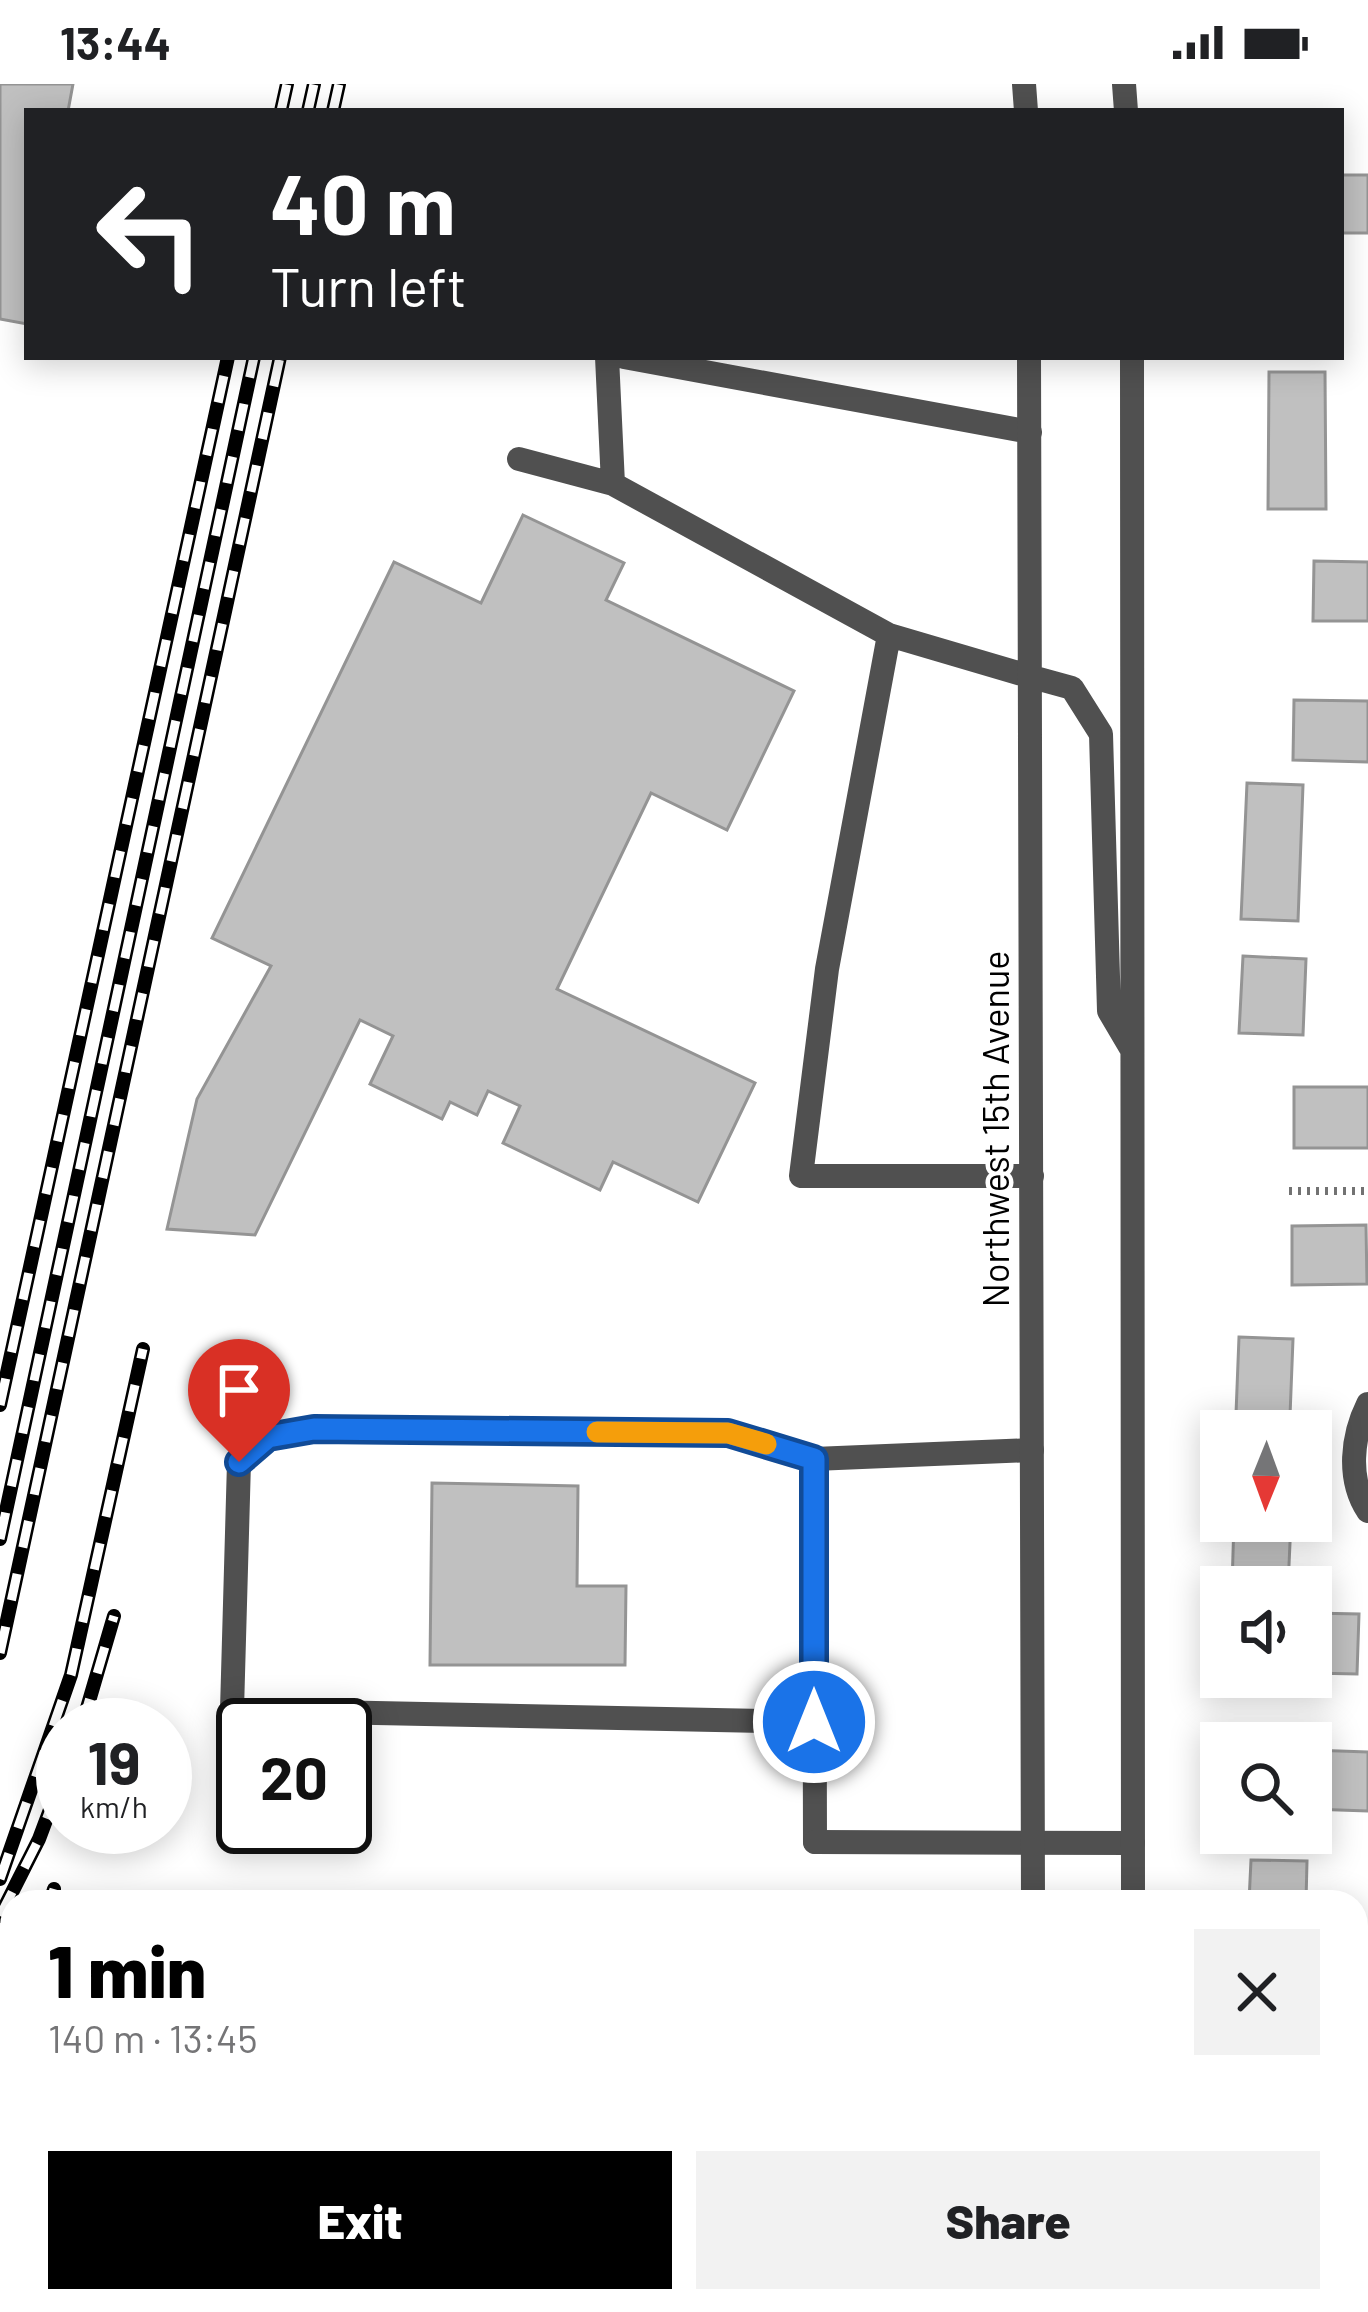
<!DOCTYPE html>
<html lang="en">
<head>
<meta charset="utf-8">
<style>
  :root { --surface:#fff; --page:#f2f2f2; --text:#202124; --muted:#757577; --accent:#000 }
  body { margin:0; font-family:Barlow,sans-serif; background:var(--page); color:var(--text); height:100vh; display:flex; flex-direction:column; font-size:45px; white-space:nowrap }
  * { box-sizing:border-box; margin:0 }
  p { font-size:39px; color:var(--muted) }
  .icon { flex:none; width:66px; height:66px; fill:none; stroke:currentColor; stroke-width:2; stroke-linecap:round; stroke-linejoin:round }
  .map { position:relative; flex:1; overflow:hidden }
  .drawer { position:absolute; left:0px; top:1806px; width:1368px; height:423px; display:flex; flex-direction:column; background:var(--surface); border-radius:36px 36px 0 0; box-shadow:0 6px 30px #0003 }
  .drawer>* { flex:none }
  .top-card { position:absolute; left:24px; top:24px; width:1320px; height:252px; border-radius:0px; box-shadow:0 6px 30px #0003; background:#202124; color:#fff; overflow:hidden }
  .needle { width:78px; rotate:181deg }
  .tools { position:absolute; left:1200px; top:1326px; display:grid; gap:24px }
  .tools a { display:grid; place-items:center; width:132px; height:132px; border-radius:0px; background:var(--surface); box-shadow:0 6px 30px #0003; font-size:60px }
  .speed { position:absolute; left:36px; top:1614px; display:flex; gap:24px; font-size:60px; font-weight:700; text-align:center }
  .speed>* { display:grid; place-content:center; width:156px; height:156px; border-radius:50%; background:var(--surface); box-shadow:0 6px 30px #0003; line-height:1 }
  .speed small { font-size:30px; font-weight:400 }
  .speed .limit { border:6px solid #111; border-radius:18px; background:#fff; color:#111 }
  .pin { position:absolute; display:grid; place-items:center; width:102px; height:102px; color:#fff; margin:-123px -51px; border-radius:50% 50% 50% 0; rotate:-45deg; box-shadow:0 0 12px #0007 }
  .pin .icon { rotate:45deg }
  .me { position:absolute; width:132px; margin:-66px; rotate:0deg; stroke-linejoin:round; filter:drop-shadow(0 0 9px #0008) }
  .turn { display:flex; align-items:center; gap:42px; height:252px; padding:0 48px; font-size:54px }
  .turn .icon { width:156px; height:156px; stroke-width:2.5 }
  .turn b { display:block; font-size:84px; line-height:102px }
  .round { display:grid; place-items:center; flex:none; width:126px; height:126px; border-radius:0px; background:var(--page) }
  .summary { display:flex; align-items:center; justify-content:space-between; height:204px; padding:0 48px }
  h1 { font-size:72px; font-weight:800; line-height:90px; color:var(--accent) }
  .button { display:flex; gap:24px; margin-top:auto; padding:24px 48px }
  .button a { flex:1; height:138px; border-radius:0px; background:var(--accent); color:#fff; font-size:48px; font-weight:800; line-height:138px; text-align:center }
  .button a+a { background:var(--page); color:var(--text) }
  .status { display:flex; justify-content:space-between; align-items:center; height:84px; padding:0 60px; background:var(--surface); direction:ltr }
  .status svg { height:33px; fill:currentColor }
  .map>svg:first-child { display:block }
  .building { fill:#c0c0c0; stroke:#949494; stroke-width:3 }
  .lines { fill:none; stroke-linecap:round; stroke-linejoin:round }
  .path { stroke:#727272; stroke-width:8; stroke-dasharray:3 6; stroke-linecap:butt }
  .service { stroke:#505050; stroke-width:24 }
  .minor { stroke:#505050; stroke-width:24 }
  .tertiary { stroke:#505050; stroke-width:24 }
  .rail-casing { stroke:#000; stroke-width:14 }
  .rail { stroke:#fff; stroke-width:9; stroke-dasharray:27; stroke-linecap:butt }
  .route-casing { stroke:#114b97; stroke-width:30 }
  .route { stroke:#1a73e8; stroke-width:21 }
  .slow { stroke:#f59e0b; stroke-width:21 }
  .labels { text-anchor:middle; stroke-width:9; stroke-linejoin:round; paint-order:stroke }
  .street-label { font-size:36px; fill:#000; stroke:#fff }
</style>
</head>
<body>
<div class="status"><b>13:44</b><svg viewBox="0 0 49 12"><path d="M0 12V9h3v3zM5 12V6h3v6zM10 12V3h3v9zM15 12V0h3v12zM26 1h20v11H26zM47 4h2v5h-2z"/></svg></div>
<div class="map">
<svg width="1368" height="2228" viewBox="0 0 1368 2228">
  <rect width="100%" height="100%" fill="#fff"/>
  <!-- building -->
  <path class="building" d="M0,0H73L68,27H27V240L0,235Z
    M1341,91H1368V149H1341Z
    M1269,288H1325L1326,425H1268Z
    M523,431L624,479L606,516L794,607L727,746L651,709L557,905L755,999L698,1118L613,1078L600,1106L503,1059L520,1022L488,1007L477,1031L450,1018L442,1035L370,1000L393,952L360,936L255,1151L167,1145L197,1015L271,882L212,854L394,478L481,519Z
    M1314,477L1368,478V537H1313Z
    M1294,616L1368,617V678L1293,676Z
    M1247,699L1303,701L1298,837L1241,835Z
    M1243,872L1306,875L1303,951L1239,949Z
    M1294,1003H1368V1064H1294Z
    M1366,1141L1367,1200L1292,1201V1142Z
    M1239,1253L1293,1255L1290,1332L1236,1330Z
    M432,1399L578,1402L577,1502H626L625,1581H430Z
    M1234,1437H1291L1288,1503L1232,1502Z
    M1311,1529L1359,1530L1357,1590L1311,1589Z
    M1311,1666L1368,1668V1727L1311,1725Z
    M1251,1776L1307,1777L1306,1818H1249Z
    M1356,2054H1368V2116H1356Z
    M0,2182H12V2217H247V2228H0Z
    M492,2217H557L556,2228H492Z"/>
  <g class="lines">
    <!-- path -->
    <path class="path" d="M1289,1107H1368"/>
    <!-- service -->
    <path class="service" d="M607,273L613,400
      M624,273L1030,348
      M519,375L613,400L889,551L1032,593
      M889,551L827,885L801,1092H1032
      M814,1375L815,1758
      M814,1638L232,1626L239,1378L268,1353L314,1345L728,1349L814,1375L1032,1366
      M273,2228V2217
      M625,2228V2217"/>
    <!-- minor -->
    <path class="minor" d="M1368,1320C1352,1352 1347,1395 1368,1427
      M815,1758L1133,1759"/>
    <!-- tertiary -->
    <path class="tertiary" d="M1024,0L1026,27
      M1124,0L1126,27
      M1029,273L1033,1818
      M1132,273L1133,1818
      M1032,593L1072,604L1101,650L1109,927L1132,966
      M1033,2217L1034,2228
      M1135,2217V2228"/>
    <defs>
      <path id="rail" d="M281,27L287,0
        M308,27L314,0
        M333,27L339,0
        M0,1321L228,273
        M0,1455L254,273
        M0,1569L280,273
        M82,1641L114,1532
        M0,1795L71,1591L143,1265
        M50,1818L54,1805
        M0,1832L39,1755L63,1691
        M0,1954L12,1921"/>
    </defs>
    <!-- rail casing -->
    <use href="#rail" class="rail-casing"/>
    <!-- rail -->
    <use href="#rail" class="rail"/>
  </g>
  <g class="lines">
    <defs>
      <path id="route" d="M239,1378L268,1353L314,1345L728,1349L814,1375V1638"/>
    </defs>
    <!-- route casing -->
    <use href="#route" class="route-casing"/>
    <!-- route -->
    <use href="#route" class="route"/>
    <!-- slow -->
    <path class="slow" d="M597,1348L728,1349L766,1360"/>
  </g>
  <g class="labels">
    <!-- street labels -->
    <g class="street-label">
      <text transform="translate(996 1045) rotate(-90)" y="13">Northwest 15th Avenue</text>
    </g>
  </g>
</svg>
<div class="tools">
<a><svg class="needle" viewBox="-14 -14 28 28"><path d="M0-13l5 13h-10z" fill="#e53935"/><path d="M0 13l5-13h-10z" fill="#757577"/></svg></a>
<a><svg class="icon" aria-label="sound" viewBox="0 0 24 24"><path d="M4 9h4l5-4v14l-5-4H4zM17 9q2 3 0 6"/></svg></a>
<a><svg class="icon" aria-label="search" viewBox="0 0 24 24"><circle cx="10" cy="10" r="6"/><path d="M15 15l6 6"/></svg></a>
</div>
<div class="speed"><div>19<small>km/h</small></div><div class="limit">20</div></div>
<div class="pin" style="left:239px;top:1378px;background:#d93025"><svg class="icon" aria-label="arrive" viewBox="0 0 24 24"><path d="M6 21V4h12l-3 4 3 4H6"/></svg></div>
<svg class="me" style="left:814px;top:1638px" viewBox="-20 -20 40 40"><circle r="17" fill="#1a73e8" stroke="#fff" stroke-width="3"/><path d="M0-11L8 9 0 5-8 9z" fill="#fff"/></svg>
<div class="top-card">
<div class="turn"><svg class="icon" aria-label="left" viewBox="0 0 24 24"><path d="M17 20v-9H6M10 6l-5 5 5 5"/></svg><div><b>40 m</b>Turn left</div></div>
</div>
<section class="drawer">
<div class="summary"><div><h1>1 min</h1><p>140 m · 13:45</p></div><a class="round"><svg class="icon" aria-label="close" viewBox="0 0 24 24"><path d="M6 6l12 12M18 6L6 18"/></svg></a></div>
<div class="button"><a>Exit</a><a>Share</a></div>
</section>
</div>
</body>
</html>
